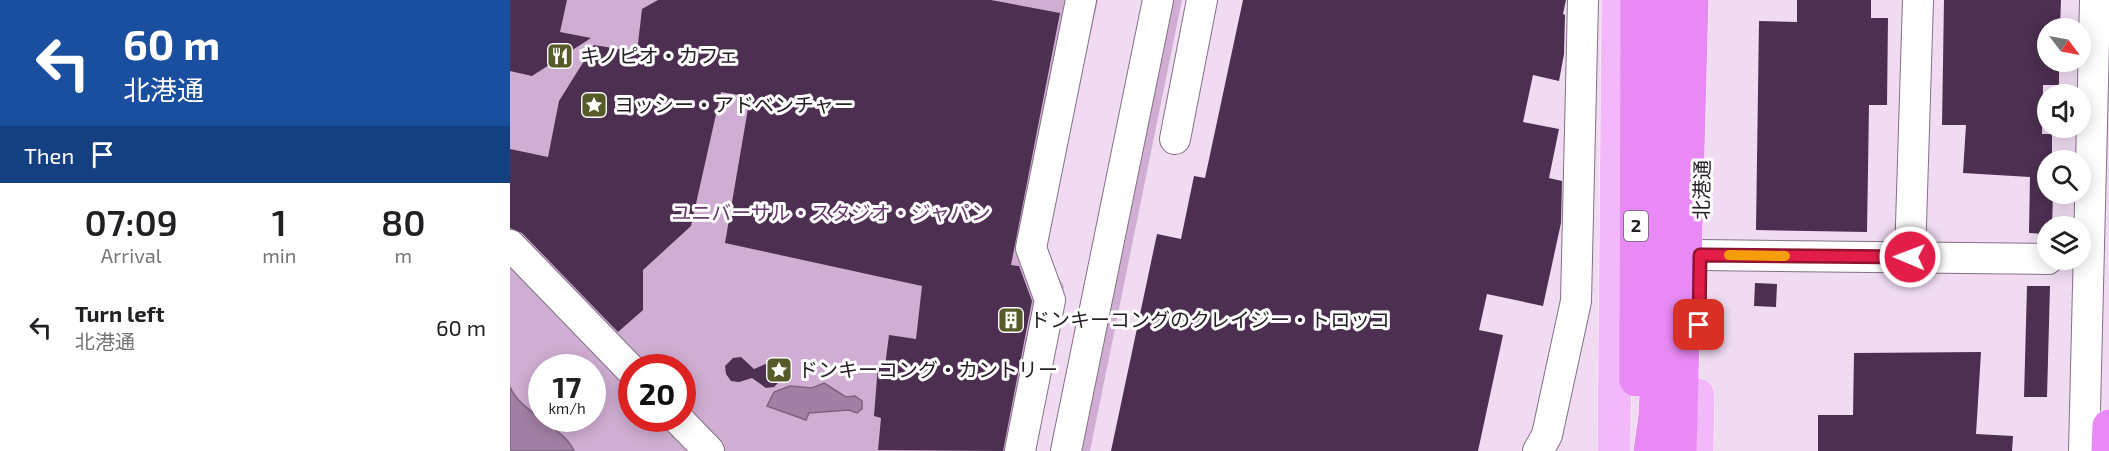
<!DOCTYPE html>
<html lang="en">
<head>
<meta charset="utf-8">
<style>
  :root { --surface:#fff; --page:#f6f6f6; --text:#202124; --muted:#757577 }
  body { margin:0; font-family:"Exo 2","Noto Sans JP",sans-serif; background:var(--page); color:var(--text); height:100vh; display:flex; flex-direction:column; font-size:22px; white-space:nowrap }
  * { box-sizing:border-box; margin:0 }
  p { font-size:20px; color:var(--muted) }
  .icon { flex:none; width:33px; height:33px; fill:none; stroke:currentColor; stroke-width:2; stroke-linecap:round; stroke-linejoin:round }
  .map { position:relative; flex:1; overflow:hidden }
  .sheet { display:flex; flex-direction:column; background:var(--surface); width:510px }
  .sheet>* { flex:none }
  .guide { background:#1a4fa0; color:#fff; overflow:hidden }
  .needle { width:39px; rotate:122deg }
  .buttons { position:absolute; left:1527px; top:18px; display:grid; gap:12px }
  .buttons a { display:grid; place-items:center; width:54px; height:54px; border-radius:50%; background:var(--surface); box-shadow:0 3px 15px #0003; font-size:30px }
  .speed { position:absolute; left:18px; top:354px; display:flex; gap:12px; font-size:30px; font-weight:700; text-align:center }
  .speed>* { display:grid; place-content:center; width:78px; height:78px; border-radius:50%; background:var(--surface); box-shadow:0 3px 15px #0003; line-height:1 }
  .speed small { font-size:15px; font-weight:400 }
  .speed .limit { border:9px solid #d22; background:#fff; color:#111 }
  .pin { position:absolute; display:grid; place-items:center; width:51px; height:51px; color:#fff; margin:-26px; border-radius:12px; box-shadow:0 3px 9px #0006 }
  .me { position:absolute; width:66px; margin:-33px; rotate:271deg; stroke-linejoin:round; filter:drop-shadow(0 0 4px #0008) }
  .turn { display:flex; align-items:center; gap:21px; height:126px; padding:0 24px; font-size:27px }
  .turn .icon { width:78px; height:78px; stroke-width:2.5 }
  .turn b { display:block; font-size:42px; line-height:51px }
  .then { display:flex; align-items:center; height:57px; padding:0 24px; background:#0003; gap:12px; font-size:22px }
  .eta { display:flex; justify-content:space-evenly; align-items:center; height:102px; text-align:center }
  .eta b { font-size:36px; font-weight:600; line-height:42px }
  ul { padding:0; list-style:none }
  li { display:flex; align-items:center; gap:18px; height:84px; padding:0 24px }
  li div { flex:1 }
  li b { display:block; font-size:22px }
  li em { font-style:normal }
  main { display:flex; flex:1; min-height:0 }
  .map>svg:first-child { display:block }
  .green { fill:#d0aed3; fill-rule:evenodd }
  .water { fill:#a280a6; stroke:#7d6380; stroke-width:1.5 }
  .building { fill:#4d2f51 }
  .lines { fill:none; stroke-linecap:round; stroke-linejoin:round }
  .minor-casing { stroke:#847186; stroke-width:32 }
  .major-casing { stroke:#fff; stroke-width:34 }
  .highway-casing { stroke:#fff; stroke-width:34 }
  .minor { stroke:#fff; stroke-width:30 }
  .major { stroke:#f2b8f9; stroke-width:33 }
  .highway { stroke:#e989f5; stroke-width:33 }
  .route-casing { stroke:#92132f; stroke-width:15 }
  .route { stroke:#e11d48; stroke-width:10 }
  .slow { stroke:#f59e0b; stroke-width:10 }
  .labels { text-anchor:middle; stroke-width:6; stroke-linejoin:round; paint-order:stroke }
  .shield { fill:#fff; stroke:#676267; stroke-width:1.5 }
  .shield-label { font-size:18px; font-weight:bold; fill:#261e26 }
  .poi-label { font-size:20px; fill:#261e26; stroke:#fff; text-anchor:start }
  .street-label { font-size:20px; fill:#261e26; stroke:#fff }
  .park-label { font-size:20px; fill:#683a6d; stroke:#fff }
</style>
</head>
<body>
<main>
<section class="sheet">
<div class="guide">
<div class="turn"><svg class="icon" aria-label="left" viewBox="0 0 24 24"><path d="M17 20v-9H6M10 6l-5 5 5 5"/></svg><div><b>60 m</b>北港通</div></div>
<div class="then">Then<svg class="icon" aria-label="arrive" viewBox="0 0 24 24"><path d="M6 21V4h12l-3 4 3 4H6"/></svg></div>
</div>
<div class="eta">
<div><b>07:09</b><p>Arrival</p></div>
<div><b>1</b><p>min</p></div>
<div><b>80</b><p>m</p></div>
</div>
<ul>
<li><svg class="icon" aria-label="left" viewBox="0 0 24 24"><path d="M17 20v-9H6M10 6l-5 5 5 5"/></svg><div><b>Turn left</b><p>北港通</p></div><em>60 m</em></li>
</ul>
</section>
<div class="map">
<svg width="1599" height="451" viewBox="0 0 1599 451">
  <rect width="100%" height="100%" fill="#f0dbf2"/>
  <!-- green -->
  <path class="green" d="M0,0H588L532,250L554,286L520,451H0ZM32,368H82V418H32ZM122,368H172V418H122Z
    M662,0H672L580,451H570Z"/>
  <!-- water -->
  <path class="water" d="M314,383L336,397L345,396L352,401V409L347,413L339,410L299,413L296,420L257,406L264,392L280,386L302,388Z
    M0,387C12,414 54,427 64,451H0Z"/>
  <!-- building -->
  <path class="building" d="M0,0H57L50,32L81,38L22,76L0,71Z
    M148,0H481L550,13L501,265L509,266L522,301L493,451L368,450L371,418L364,416L368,365L375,366L379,335L406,339L412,286L215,243L240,97L211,92L181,226L133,270V310L108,332L12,233L0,228V149L38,157L49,101L84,45L127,52L132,9Z
    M733,0H1056L1053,14L1055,15L1054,54L1049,81L1023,75L1013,122L1049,129L1039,178L1052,181L1051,223L1033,306L977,294L969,330L993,335L968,451H601L647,234L671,239L684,176L695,178Z
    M1287,0H1361V18H1378L1377,105H1359L1357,232L1246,230L1249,21L1287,22Z
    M1434,0H1551L1550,28H1538V62H1549V85H1533L1532,134H1542V160H1538V194H1543L1542,226H1538V234L1519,233L1520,177L1453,173L1456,125H1432Z
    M1245,283L1267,284L1266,307L1244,306Z
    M1517,286H1540L1537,397H1514Z
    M1471,352L1466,434L1503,436L1502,451H1308V415H1343L1344,353Z
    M231,357L244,369L258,363L266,365L271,376L267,384L264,387L256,388L242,378L229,382L221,381L216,374L215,366L223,358Z"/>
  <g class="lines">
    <defs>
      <path id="minor" d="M665,139L692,0
        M0,245L122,371
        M1190,255L1538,259
        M1400,257L1408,0
        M167,418L199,451
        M510,451L540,300L521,248L571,0
        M556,451L648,0
        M1028,451L1037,435L1066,301L1073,0
        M1574,451L1585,0"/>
      <path id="major" d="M1104,451L1108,0
        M1187,451L1188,395"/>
      <path id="highway" d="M1126,380L1127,0
        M1140,451L1145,416L1149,328L1154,0
        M1170,451L1182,0
        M1598,451L1599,426"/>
    </defs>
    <!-- minor casing -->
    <use href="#minor" class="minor-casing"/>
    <!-- major casing -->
    <use href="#major" class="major-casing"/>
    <!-- highway casing -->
    <use href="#highway" class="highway-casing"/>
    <!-- minor -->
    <use href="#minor" class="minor"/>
    <!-- major -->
    <use href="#major" class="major"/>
    <!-- highway -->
    <use href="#highway" class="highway"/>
  </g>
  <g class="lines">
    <defs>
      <path id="route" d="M1189,325L1190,255L1400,257"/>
    </defs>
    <!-- route casing -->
    <use href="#route" class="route-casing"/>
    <!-- route -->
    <use href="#route" class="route"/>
    <!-- slow -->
    <path class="slow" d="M1219,255L1275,256"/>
  </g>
  <!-- icons -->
  <defs>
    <symbol id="restaurant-square" viewBox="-11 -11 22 22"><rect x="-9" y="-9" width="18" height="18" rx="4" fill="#575b29" stroke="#fff"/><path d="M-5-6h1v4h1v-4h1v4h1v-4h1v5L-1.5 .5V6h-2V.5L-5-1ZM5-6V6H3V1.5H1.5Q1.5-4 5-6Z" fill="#fff"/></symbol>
    <symbol id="sight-square" viewBox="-11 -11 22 22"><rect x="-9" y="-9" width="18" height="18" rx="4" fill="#575b29" stroke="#fff"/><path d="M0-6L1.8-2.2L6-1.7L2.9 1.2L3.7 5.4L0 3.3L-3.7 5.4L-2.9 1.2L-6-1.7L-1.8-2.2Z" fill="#fff"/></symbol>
    <symbol id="building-square" viewBox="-11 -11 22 22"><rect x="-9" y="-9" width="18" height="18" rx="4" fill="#575b29" stroke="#fff"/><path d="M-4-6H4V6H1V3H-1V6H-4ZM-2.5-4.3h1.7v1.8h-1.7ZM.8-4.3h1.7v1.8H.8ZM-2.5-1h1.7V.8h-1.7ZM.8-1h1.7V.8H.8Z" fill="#fff"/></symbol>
  </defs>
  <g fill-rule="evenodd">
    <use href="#restaurant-square" x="35" y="41" width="30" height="30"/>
    <use href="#sight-square" x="69" y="90" width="30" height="30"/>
    <use href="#building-square" x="486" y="305" width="30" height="30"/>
    <use href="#sight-square" x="254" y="355" width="30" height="30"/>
  </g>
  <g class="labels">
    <!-- shield labels -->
    <rect class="shield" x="1114" y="211" width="24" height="30" rx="4.5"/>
    <g class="shield-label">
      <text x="1126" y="232">2</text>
    </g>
    <!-- poi labels -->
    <g class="poi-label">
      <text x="70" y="63">キノピオ・カフェ</text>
      <text x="104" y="112">ヨッシー・アドベンチャー</text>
      <text x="520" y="327">ドンキーコングのクレイジー・トロッコ</text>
      <text x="288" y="377">ドンキーコング・カントリー</text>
    </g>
    <!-- street labels -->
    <g class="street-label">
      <text transform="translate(1192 190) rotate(-89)" y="7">北港通</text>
    </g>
    <!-- park labels -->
    <g class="park-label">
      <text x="321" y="220">ユニバーサル・スタジオ・ジャパン</text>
    </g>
  </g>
</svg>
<div class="buttons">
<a><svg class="needle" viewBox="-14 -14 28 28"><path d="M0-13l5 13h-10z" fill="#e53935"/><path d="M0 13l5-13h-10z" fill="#757577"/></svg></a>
<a><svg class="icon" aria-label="sound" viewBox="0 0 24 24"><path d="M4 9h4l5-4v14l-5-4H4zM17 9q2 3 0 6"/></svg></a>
<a><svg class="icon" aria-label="search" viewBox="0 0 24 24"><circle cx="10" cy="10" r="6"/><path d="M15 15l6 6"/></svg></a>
<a><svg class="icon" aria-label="layers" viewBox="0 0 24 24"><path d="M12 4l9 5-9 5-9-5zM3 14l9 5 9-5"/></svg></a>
</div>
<div class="speed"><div>17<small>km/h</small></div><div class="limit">20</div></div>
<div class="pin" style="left:1189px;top:325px;background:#d93025"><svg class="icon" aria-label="arrive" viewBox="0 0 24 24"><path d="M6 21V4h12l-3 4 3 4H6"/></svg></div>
<svg class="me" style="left:1400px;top:257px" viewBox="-20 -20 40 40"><circle r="17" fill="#e11d48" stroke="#fff" stroke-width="3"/><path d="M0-11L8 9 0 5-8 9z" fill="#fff"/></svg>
</div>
</main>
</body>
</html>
